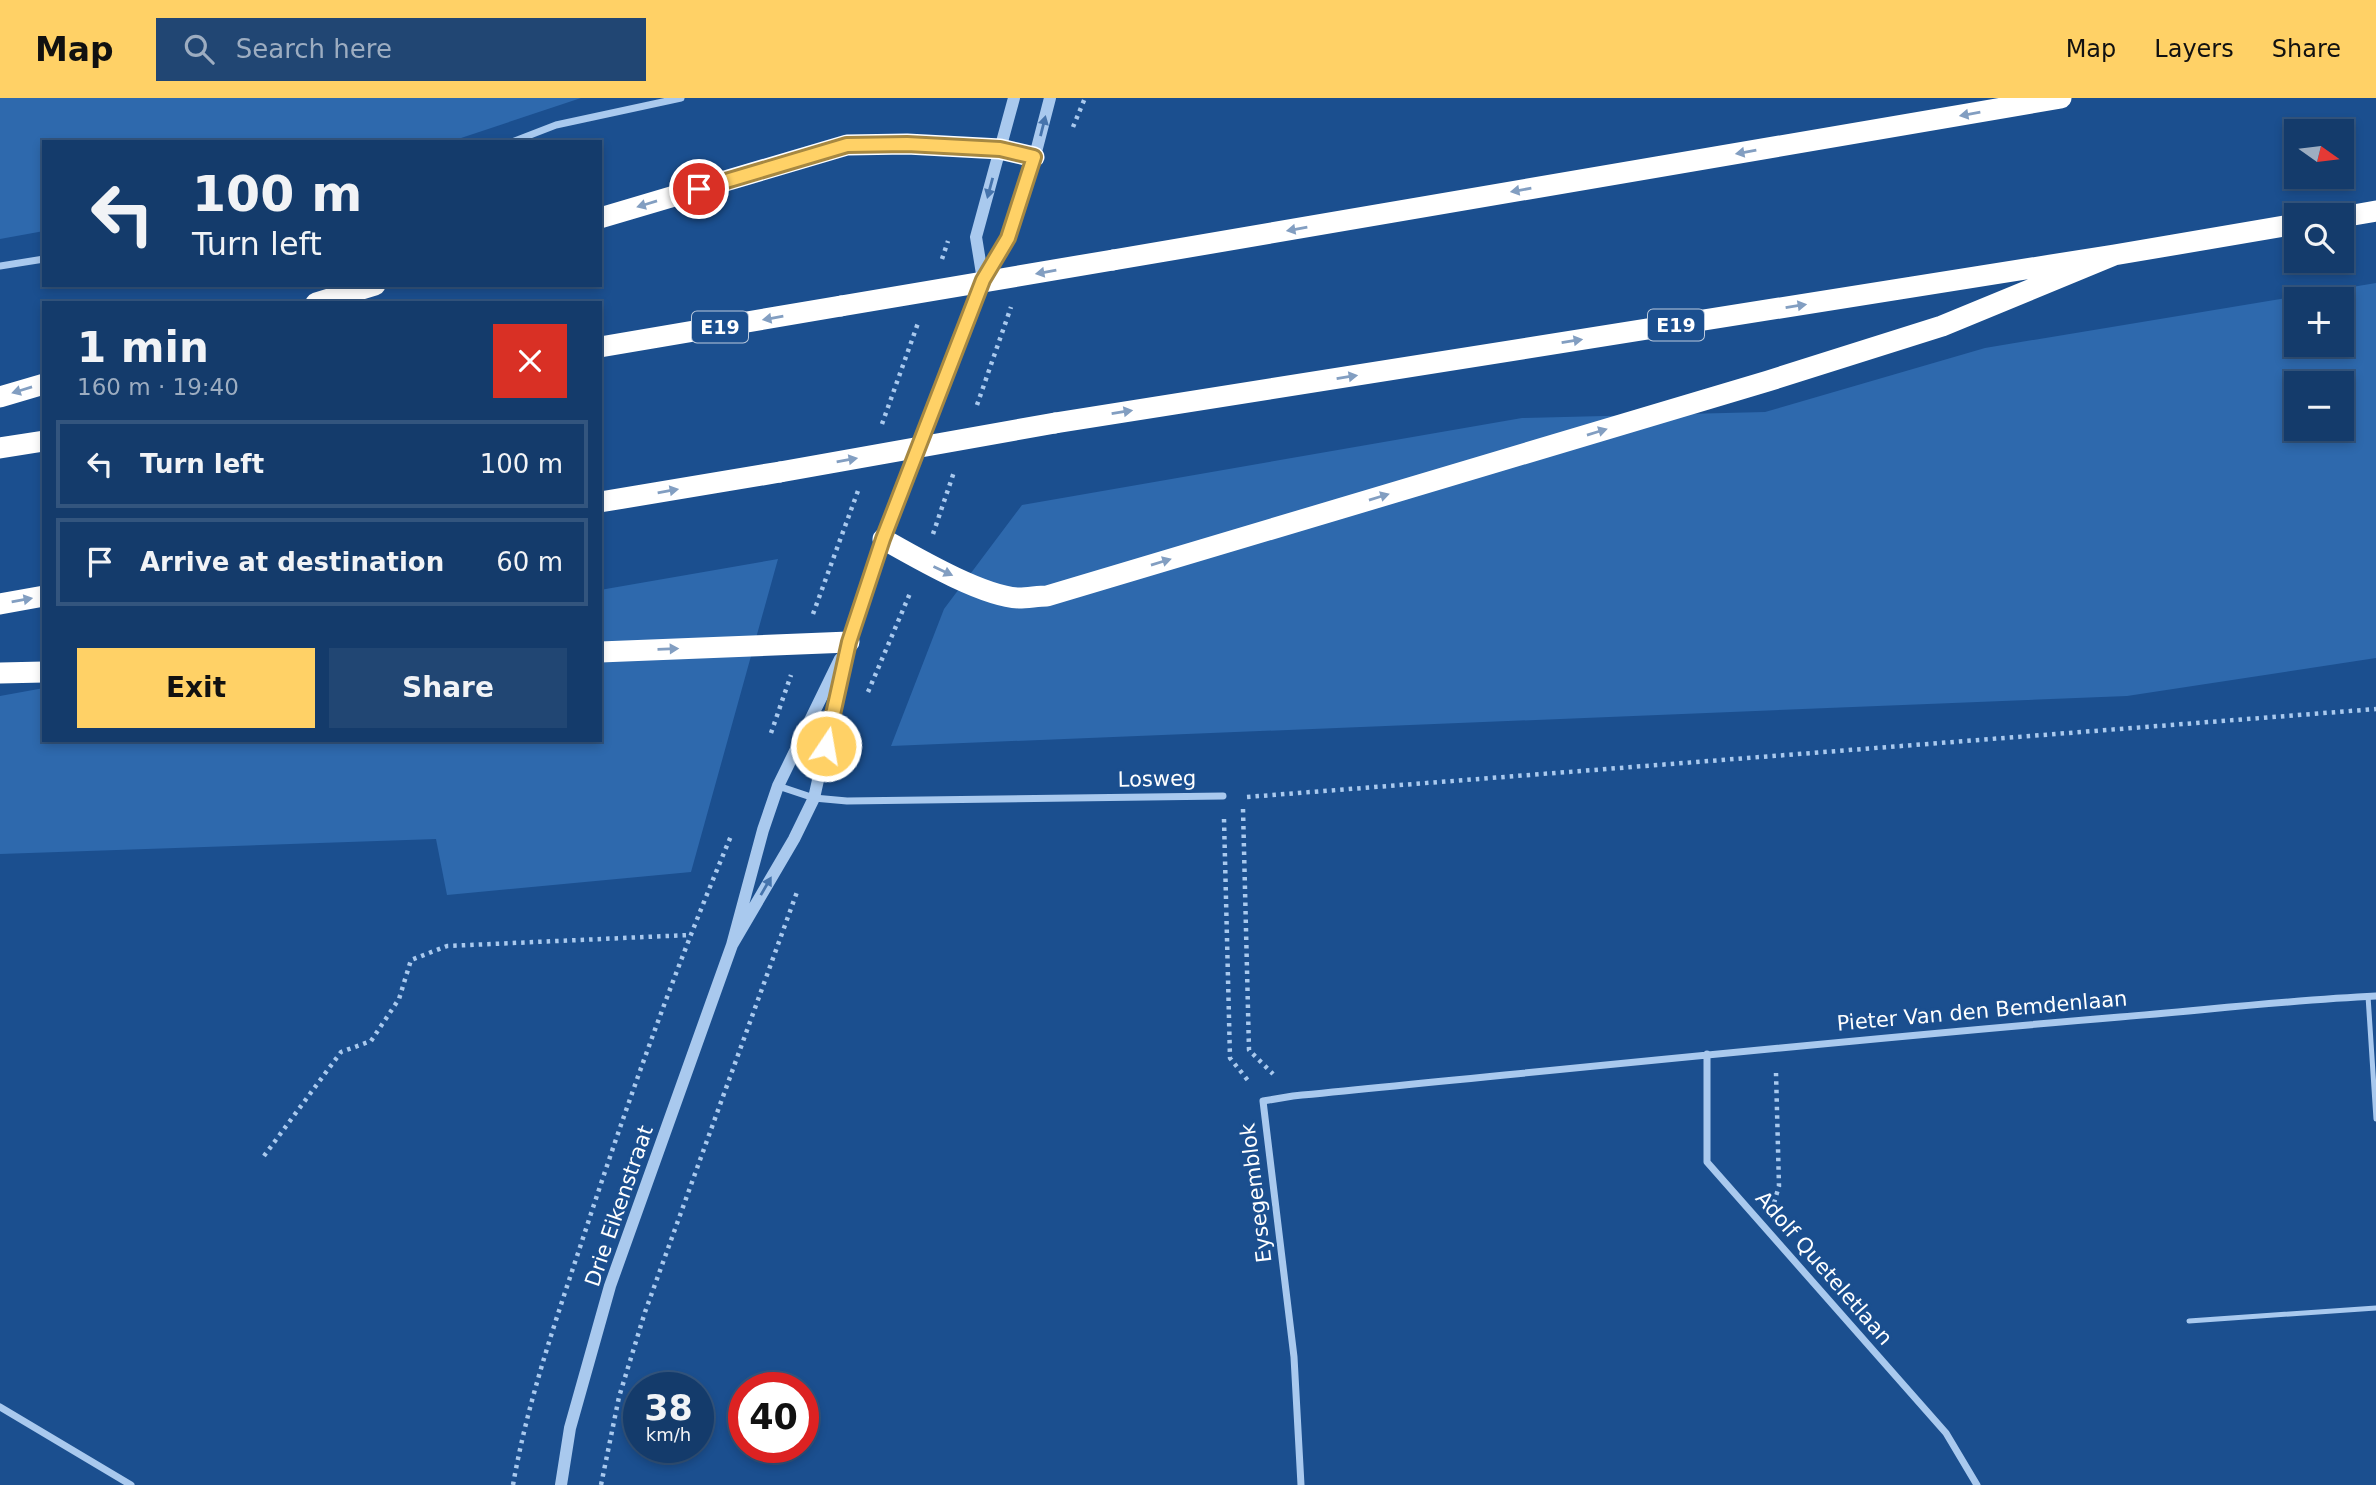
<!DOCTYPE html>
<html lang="en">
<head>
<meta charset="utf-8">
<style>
  :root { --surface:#143b6b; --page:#214673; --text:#f1f3f6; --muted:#9dadc1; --line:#33557e; --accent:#ffd166 }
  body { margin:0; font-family:"DejaVu Sans",sans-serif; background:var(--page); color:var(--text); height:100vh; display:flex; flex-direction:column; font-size:26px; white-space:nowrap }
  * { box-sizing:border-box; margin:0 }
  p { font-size:23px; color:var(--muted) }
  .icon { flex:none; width:38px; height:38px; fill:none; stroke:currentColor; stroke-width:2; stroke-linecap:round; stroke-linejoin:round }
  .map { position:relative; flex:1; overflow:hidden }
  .drawer { position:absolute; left:42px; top:203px; width:560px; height:441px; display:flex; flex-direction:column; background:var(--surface); border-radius:0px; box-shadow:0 4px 10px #0003,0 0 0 2px var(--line) }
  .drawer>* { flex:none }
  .banner { position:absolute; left:42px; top:42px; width:560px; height:147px; border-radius:0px; box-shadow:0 4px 10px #0003,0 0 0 2px var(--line); background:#143b6b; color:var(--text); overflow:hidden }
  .needle { width:46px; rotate:104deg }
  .tools { position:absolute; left:2284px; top:21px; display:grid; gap:14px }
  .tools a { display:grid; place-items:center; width:70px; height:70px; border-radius:0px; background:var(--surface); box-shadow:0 4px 10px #0003,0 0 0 2px var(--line); font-size:35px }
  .speed { position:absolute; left:623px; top:1274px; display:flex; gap:14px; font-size:35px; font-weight:700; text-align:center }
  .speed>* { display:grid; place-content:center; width:91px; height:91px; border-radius:50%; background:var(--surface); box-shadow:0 4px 10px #0003,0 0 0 2px var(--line); line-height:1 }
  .speed small { font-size:18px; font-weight:400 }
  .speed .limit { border:10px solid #d22; background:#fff; color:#111 }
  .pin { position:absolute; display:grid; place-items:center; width:60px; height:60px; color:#fff; margin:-30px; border:4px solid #fff; border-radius:50%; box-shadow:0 2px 7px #0007 }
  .me { position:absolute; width:77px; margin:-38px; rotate:12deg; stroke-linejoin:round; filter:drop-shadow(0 0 5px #0008) }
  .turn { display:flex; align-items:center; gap:24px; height:147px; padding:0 35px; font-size:32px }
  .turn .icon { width:91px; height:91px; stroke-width:2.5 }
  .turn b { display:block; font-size:49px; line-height:60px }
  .round { display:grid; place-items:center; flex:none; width:74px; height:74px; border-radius:0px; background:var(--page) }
  .headline { display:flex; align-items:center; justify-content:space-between; height:119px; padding:0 35px }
  h1 { font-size:42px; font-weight:600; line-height:52px }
  .primary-button { display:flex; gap:14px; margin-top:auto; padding:14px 35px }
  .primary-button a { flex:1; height:80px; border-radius:0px; background:var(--accent); color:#111; font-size:28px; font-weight:600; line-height:80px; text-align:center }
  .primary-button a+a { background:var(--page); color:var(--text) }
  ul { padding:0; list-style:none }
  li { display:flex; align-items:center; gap:21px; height:88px; margin:0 14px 10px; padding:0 21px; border:4px solid var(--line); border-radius:0px }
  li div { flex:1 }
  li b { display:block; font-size:26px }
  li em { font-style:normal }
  header { display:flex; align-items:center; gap:42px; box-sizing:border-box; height:98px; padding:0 35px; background:var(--accent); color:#111 }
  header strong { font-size:33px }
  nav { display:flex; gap:38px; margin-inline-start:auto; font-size:24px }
  .search { width:490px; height:63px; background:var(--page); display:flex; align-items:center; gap:18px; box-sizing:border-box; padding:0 24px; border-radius:0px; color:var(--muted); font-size:26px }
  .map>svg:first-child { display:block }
  .green { fill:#2e69ad; fill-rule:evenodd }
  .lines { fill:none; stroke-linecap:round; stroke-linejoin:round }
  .path { stroke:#a9c9ee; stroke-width:4.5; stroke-dasharray:3.5 5; stroke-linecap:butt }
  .service { stroke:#a9c9ee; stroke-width:5 }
  .minor { stroke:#a9c9ee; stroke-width:7 }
  .tertiary { stroke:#a9c9ee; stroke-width:12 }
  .motorway { stroke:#fff; stroke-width:21 }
  .motorway-bridge { stroke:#fff; stroke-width:21 }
  .oneway { fill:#829ec1 }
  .oneway2 { fill:#4674ac }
  .route-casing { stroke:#a68842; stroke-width:18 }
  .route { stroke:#ffd166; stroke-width:12 }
  .labels { text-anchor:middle; stroke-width:6; stroke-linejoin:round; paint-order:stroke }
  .shield { fill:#1b4f8f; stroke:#bbcadd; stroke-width:2 }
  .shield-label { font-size:19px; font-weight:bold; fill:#fff }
  .street-label { font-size:21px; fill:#fff; stroke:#1b4f8f }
</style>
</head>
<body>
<header>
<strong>Map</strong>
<div class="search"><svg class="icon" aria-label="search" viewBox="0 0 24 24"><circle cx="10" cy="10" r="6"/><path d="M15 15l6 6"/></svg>Search here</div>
<nav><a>Map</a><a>Layers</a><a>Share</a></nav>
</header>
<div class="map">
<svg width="2376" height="1387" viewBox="0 0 2376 1387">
  <rect width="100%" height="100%" fill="#1b4f8f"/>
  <!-- green -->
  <path class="green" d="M0,0H581L449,44H44V133L0,141Z
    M2376,185V560L2127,598L891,648L944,511L1022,407L1522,320L1765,314L1985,250ZM2296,201H2342V247H2296ZM2296,285H2342V331H2296Z
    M778,461L691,774L447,797L436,741L0,756V598L44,590V642H600V492Z"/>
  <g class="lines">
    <!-- path -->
    <path class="path" d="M1073,29L1085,0
      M942,161L948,143
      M977,307L1011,209
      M882,326L918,225
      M933,436L954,374
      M813,516L859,390
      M868,594L911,493
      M771,635L791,577
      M1247,699L2376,611
      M1243,711L1249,952L1273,976
      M1224,721L1230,960L1250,985
      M264,1058L341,954L371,943L399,901L411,862L447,848L689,837
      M1774,1105L1779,1088L1776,975
      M513,1387C528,1301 557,1219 584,1137C628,1002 676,869 731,738
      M601,1387L619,1299L645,1214L797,794"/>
    <!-- service -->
    <path class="service" d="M2368,898L2376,1021
      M2189,1223L2376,1210"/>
    <!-- minor -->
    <path class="minor" d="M512,44L556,27L681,0
      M0,168L44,161
      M778,688L814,700L847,703L1223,698
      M1707,956V1064L1946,1335L1977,1387
      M0,1309L131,1387
      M1301,1387L1294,1259L1263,1003L1293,998C1569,971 1844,942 2120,919C2205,912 2291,902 2376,898"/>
    <!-- tertiary -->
    <path class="tertiary" d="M983,182L976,139L1014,0
      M732,847L794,741L814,700L849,544L883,441L983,182L1008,140L1037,50L1050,0
      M561,1387L570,1330L610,1188L732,847L763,732L778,688L840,561"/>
    <!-- motorway -->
    <path class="motorway" d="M2342,119L2376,113
      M600,120L847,47L907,46L1000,51L1034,59
      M1113,162L2061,0
      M316,205L375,187
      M600,249L841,208
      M0,299L44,286
      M1055,325L2114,157L2296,126
      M0,350L44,343
      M600,404L780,374
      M883,441C915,459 983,499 1019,500C1028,500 1038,498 1047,498L1768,283L1942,228L2114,157
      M0,506L44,498
      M600,554L849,544
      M0,575L44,574"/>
    <!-- motorway-bridge -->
    <path class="motorway-bridge" d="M841,208L1113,162
      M780,374L1055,325"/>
  </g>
  <!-- one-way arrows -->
  <defs><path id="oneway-solid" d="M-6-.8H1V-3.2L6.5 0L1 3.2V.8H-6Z" transform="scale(1.75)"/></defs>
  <g class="oneway">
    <use href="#oneway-solid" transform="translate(1970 16) rotate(170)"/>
    <use href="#oneway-solid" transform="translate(1746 54) rotate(170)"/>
    <use href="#oneway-solid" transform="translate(1521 92) rotate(170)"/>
    <use href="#oneway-solid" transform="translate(647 106) rotate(163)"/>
    <use href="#oneway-solid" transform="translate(1297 131) rotate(170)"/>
    <use href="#oneway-solid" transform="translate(1046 174) rotate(170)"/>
    <use href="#oneway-solid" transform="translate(1796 208) rotate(-9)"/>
    <use href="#oneway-solid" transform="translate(773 220) rotate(170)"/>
    <use href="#oneway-solid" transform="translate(1572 243) rotate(-9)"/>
    <use href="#oneway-solid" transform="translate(1347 279) rotate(-9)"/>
    <use href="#oneway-solid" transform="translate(22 292) rotate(163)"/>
    <use href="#oneway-solid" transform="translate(1122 314) rotate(-9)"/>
    <use href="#oneway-solid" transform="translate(1597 334) rotate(-17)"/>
    <use href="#oneway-solid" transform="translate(847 362) rotate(-10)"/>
    <use href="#oneway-solid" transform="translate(668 393) rotate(-10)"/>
    <use href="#oneway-solid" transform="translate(1379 399) rotate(-17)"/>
    <use href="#oneway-solid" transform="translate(1161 464) rotate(-17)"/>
    <use href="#oneway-solid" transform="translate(943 473) rotate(25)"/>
    <use href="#oneway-solid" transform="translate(22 502) rotate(-10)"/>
    <use href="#oneway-solid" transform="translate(668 551) rotate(-2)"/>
  </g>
  <g class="oneway2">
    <use href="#oneway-solid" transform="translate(1043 28) rotate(-76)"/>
    <use href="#oneway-solid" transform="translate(990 90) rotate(105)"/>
    <use href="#oneway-solid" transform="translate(766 788) rotate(-60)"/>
  </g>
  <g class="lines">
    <defs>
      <path id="route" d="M699,91L847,47L907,46L1000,51L1034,59L1008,140L983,182L883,441L849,544L826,648"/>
    </defs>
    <!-- route casing -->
    <use href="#route" class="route-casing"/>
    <!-- route -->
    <use href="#route" class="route"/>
  </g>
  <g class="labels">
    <!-- shield labels -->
    <g class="shield">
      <rect x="1648" y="211.5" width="56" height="31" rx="5"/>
      <rect x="692" y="213.5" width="56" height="31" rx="5"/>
    </g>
    <g class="shield-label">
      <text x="1676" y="234">E19</text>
      <text x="720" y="236">E19</text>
    </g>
    <!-- street labels -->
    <g class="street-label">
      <text transform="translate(1157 681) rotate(-1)" y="7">Losweg</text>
      <text transform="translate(1982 913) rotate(-5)" y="7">Pieter Van den Bemdenlaan</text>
      <text transform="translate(1256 1095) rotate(-97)" y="7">Eysegemblok</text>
      <text transform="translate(619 1108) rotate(-71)" y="7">Drie Eikenstraat</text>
      <text transform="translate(1824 1170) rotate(49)" y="7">Adolf Queteletlaan</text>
    </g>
  </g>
</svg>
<div class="tools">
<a><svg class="needle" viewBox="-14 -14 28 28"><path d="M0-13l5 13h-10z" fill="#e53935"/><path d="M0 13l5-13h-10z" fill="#9dadc1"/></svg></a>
<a><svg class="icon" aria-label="search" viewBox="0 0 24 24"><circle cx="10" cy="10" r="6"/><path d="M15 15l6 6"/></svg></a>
<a>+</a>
<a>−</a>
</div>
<div class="speed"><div>38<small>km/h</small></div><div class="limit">40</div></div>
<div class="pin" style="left:699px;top:91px;background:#d93025"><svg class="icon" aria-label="arrive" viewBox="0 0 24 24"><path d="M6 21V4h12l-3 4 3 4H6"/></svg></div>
<svg class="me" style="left:826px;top:648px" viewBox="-20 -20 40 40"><circle r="17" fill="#ffd166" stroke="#fff" stroke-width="3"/><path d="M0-11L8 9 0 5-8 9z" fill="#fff"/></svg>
<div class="banner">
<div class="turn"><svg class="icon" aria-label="left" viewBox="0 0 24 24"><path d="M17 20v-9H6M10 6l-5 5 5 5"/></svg><div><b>100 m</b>Turn left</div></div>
</div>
<section class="drawer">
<div class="headline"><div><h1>1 min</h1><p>160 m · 19:40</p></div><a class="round" style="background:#d93025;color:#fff"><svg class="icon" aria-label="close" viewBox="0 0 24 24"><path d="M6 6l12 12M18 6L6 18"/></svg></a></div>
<ul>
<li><svg class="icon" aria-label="left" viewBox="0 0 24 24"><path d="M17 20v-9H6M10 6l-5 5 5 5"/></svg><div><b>Turn left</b></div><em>100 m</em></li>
<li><svg class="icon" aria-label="arrive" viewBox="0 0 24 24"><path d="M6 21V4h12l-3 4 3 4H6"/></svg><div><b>Arrive at destination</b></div><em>60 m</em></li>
</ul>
<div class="primary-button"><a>Exit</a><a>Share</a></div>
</section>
</div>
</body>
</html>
